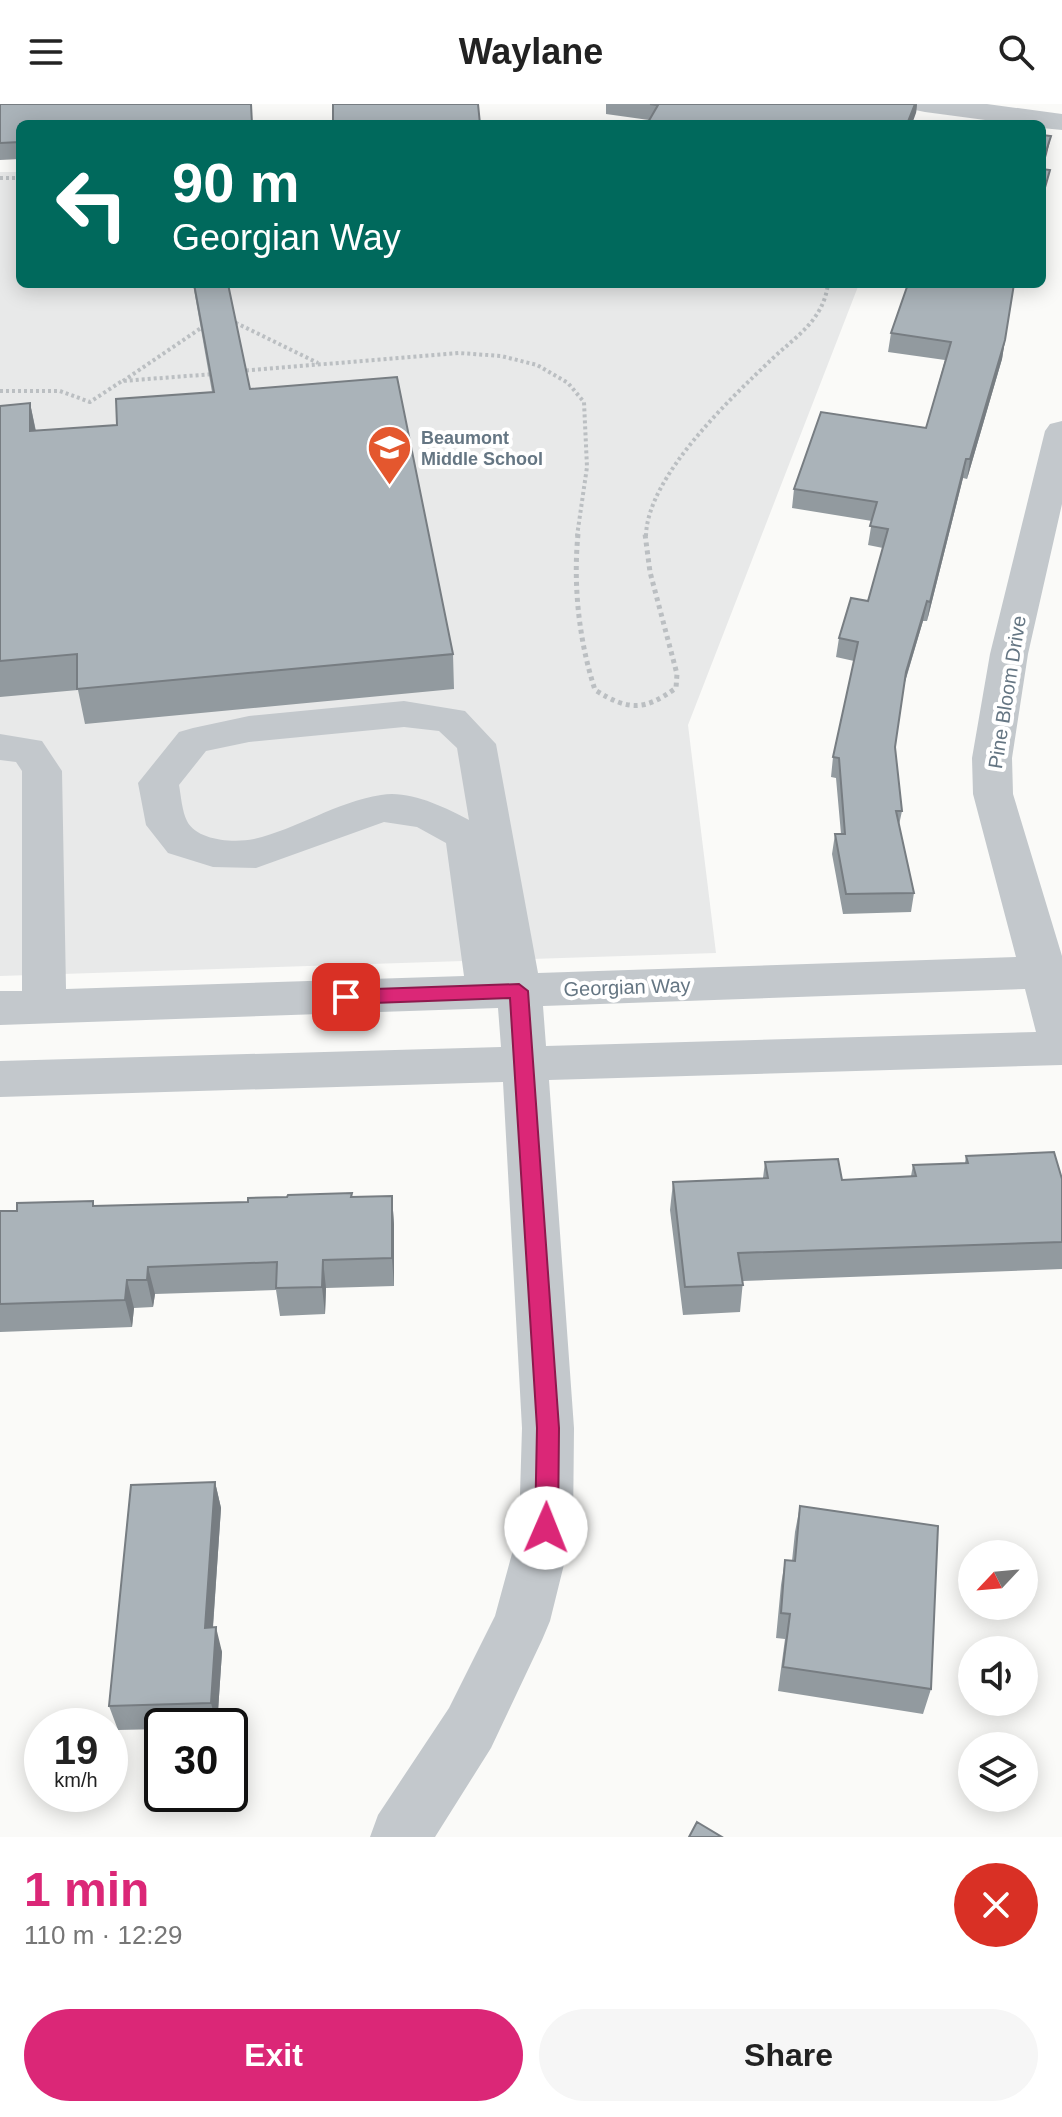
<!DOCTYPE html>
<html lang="en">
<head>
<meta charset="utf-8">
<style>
  :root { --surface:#fff; --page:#f6f6f6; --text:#222; --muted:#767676; --accent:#db2777 }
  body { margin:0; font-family:Helvetica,sans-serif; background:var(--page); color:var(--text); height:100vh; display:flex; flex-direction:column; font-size:30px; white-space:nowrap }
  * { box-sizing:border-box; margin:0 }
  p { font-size:26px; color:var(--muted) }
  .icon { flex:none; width:44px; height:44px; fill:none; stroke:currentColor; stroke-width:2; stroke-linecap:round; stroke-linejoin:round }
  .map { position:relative; height:1733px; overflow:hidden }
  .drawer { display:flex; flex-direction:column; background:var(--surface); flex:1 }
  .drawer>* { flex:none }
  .guide { position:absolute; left:16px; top:16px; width:1030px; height:168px; border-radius:12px; box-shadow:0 4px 20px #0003; background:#00695c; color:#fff; overflow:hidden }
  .needle { width:52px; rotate:244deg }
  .tools { position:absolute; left:958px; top:1436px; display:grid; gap:16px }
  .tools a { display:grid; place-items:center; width:80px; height:80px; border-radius:50%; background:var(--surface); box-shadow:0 4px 20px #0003; font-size:40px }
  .speed { position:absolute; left:24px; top:1604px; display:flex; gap:16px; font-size:40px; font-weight:700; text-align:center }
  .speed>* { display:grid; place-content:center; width:104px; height:104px; border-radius:50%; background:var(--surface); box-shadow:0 4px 20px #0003; line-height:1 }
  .speed small { font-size:20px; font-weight:400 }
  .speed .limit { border:4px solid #111; border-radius:12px; background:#fff; color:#111 }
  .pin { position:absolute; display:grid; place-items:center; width:68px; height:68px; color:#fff; margin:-34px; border-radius:16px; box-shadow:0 4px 12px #0006 }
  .me { position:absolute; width:88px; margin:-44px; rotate:1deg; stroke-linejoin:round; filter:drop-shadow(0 0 6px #0008) }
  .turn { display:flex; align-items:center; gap:28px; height:168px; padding:0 24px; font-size:36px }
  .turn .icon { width:104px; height:104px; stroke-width:2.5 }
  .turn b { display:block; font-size:56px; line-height:68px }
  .round { display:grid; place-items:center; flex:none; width:84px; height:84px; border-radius:42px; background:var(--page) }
  .summary { display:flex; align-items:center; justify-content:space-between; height:136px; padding:0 24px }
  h1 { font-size:48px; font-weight:700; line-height:60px; color:var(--accent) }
  .cta { display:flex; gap:16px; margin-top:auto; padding:16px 24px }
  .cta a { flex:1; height:92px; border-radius:48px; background:var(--accent); color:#fff; font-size:32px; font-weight:700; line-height:92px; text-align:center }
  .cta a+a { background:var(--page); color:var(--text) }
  header { display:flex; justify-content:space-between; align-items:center; height:104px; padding:0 24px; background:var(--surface); font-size:36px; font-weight:700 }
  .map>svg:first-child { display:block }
  .built { fill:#e8e9e9 }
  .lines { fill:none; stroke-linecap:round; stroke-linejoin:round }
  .path-far1 { stroke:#bbbfc2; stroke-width:4; stroke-dasharray:3 3; stroke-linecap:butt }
  .path { stroke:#bbbfc2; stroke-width:5; stroke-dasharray:4 4; stroke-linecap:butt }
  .minor { fill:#c3c8cc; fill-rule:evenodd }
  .wall { fill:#929a9f }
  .shaded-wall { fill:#777d82 }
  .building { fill:#aab3b9; stroke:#777d82; stroke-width:2 }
  .route { fill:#db2777; stroke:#8e194d; stroke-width:2 }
  .labels { text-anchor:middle; stroke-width:8; stroke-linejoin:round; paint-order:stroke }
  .far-poi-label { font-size:18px; font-weight:bold; fill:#657683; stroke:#fff; text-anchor:start }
  .street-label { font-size:20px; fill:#657683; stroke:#fff }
</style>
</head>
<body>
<header><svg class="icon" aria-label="menu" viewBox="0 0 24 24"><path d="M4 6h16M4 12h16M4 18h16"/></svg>Waylane<svg class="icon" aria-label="search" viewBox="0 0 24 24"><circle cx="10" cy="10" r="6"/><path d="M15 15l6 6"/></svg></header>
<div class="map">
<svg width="1062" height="1733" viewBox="0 0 1062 1733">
  <rect width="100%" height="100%" fill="#fafaf8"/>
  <!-- built -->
  <path class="built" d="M0,68H20V180H859L688,621L716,849L0,872Z"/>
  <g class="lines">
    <!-- path-far1 -->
    <path class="path-far1" d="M0,74H20
      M230,216L318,259
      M240,267L459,249L501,252L537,261L568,279L584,298L587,363L577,432
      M123,277L204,222
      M0,287H60L90,298L122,277L214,270
      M646,432C647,373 730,295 771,256C796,232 823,217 828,180"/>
    <!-- path -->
    <path class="path" d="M578,430C573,482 579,537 595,586C629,607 644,607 676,584L677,570L650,468L645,430"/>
    <!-- minor -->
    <path class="minor" d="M911,0H987L1062,10V26L1042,24V20H1015L925,8L915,6Z
      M1062,317V400L1028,550L1012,654L1013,690L1062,852V961L549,976L574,1324L573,1424L550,1517L542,1536L491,1644L435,1733H370L378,1711L449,1604L495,1512L519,1424L522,1324L503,978L0,993V957L501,943L498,904L0,921V887H22V667L16,658L0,656V630L42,637L62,667L66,885L464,872L446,739L417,723L384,718L256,764L213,763L168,749L146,721L138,679L179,628L193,624L249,612L404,597L465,607L496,640L538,869L1016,853L973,690L972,654L990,550L1045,327L1050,320ZM404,623L439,627L457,644L469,716C444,703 410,686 381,691C336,698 297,725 254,735C234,739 197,737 187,717C182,707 181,692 179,681L206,647L249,638ZM1025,885L1036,928L546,942L543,902Z"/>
  </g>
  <!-- wall -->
  <path class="wall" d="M0,0L20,20V55L0,56Z
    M606,0H917L916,9L649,16L606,10Z
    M193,180H228L250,285L453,550L454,585L85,620L78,586L0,593V302L30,299L36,327L117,321L212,288Z
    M1014,180L1002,255L967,375L963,374L927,517H923L903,585L895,643L902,707L899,721L914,789L911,808L843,810L832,750L835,730H841L836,674L831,673L833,653L854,557L836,553L839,534L868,497L883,444L868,441L872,417L792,404L794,385L926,324L945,256L888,248L891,229Z
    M966,1052L1062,1075V1165L743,1177L740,1208L683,1211L670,1106L673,1078L763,1074L765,1058L842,1076L911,1072L913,1061L965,1059Z
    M392,1092L394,1121V1182L326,1184L325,1210L280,1212L276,1186L155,1190L153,1203L134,1204L132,1223L0,1228V1107L95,1102L248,1098Z
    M215,1378L221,1404L213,1524L222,1548L217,1622H162V1625L118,1626L109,1602Z
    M800,1402L931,1585L923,1610L778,1587L785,1535L776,1534L781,1481L785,1456L792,1457L795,1428Z"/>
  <!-- shaded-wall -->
  <path class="shaded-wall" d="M915,0H917L916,9L912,20H907Z
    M1051,32L1047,50L1042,67V60Z
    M1005,236L1002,255L967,375L970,355Z
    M30,299L37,334L30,327Z
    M966,355L963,374L927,517L930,498Z
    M927,497L923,517L902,587L906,568Z
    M392,1092L394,1121V1182L392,1154Z
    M323,1156L326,1184L325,1210L322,1183Z
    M148,1163L155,1190L153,1203L147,1176Z
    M127,1176L134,1204L132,1223L125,1196Z
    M215,1378L221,1404L211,1549L205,1524Z
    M216,1523L222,1548L217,1622L211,1599Z"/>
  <!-- building -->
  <path class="building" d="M0,0H251L252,20H20V38L0,39Z
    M333,0H478L480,20H333Z
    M650,0H915L907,20H647L658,1Z
    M1042,31L1051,32L1042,60Z
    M1042,65L1050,66L1042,94Z
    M194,180H228L250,285L397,273L453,550L77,585V550L0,557V302L30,299V327L117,321L116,295L214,288Z
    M908,180H1014L1005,236L970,355H966L930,498L927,497L906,568L895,643L902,707H896L914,789L846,790L835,730H845L839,654L833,653L858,538L839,534L851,494L868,497L888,425L870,422L877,398L794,385L821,308L926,324L951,238L891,229Z
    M1054,1048L1062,1075V1138L738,1149L743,1181L685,1183L673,1078L768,1074L765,1058L838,1055L842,1076L916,1072L913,1061L968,1059L966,1052Z
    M352,1089L351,1093L392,1092V1154L323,1156L322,1183L276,1184L277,1158L148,1163L147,1176H127L125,1196L0,1200V1107H17V1099L93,1097V1102L248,1098V1094L287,1093L288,1091Z
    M215,1378L205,1524L216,1523L211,1599L109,1602L131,1381Z
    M800,1402L938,1422L931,1585L783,1563L790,1510L781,1509L785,1456L795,1457Z
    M697,1718L722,1733H689Z"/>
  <!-- route -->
  <path class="route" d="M519,880L528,887L559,1324L558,1424L554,1432L546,1435L538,1432L535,1424L537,1324L510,894L346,900L337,893L346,886Z"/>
  <!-- icons -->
  <defs>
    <symbol id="school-pin" viewBox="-11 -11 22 30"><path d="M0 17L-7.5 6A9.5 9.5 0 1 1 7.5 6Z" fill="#e4572e" stroke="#fff"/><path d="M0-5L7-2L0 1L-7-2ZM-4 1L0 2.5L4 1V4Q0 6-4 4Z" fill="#fff"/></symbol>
  </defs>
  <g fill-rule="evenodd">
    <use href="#school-pin" x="364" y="318" width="51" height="69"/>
  </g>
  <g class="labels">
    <!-- far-poi labels -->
    <g class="far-poi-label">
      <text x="421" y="340">Beaumont<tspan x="421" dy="21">Middle School</tspan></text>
    </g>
    <!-- street labels -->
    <g class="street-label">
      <text transform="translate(1007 588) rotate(-81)" y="7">Pine Bloom Drive</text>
      <text transform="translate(627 883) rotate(-2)" y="7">Georgian Way</text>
    </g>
  </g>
</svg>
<div class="tools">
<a><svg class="needle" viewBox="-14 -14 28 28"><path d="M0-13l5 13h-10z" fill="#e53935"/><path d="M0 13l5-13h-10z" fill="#767676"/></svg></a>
<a><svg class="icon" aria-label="sound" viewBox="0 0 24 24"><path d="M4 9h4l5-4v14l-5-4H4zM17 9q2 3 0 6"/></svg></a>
<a><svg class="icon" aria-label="layers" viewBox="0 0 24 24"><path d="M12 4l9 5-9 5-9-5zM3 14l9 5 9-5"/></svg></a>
</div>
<div class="speed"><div>19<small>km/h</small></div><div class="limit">30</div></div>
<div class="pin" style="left:346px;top:893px;background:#d93025"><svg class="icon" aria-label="arrive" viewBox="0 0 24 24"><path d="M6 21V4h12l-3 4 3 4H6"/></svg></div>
<svg class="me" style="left:546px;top:1424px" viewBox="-20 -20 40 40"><circle r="19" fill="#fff"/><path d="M0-13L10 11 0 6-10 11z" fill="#db2777"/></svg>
<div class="guide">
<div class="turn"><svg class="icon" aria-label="left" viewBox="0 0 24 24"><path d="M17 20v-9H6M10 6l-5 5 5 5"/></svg><div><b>90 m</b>Georgian Way</div></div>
</div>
</div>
<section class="drawer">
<div class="summary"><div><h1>1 min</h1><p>110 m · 12:29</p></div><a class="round" style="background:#d93025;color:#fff"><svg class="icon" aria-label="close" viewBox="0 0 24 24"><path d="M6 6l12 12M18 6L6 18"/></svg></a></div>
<div class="cta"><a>Exit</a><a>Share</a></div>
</section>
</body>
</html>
